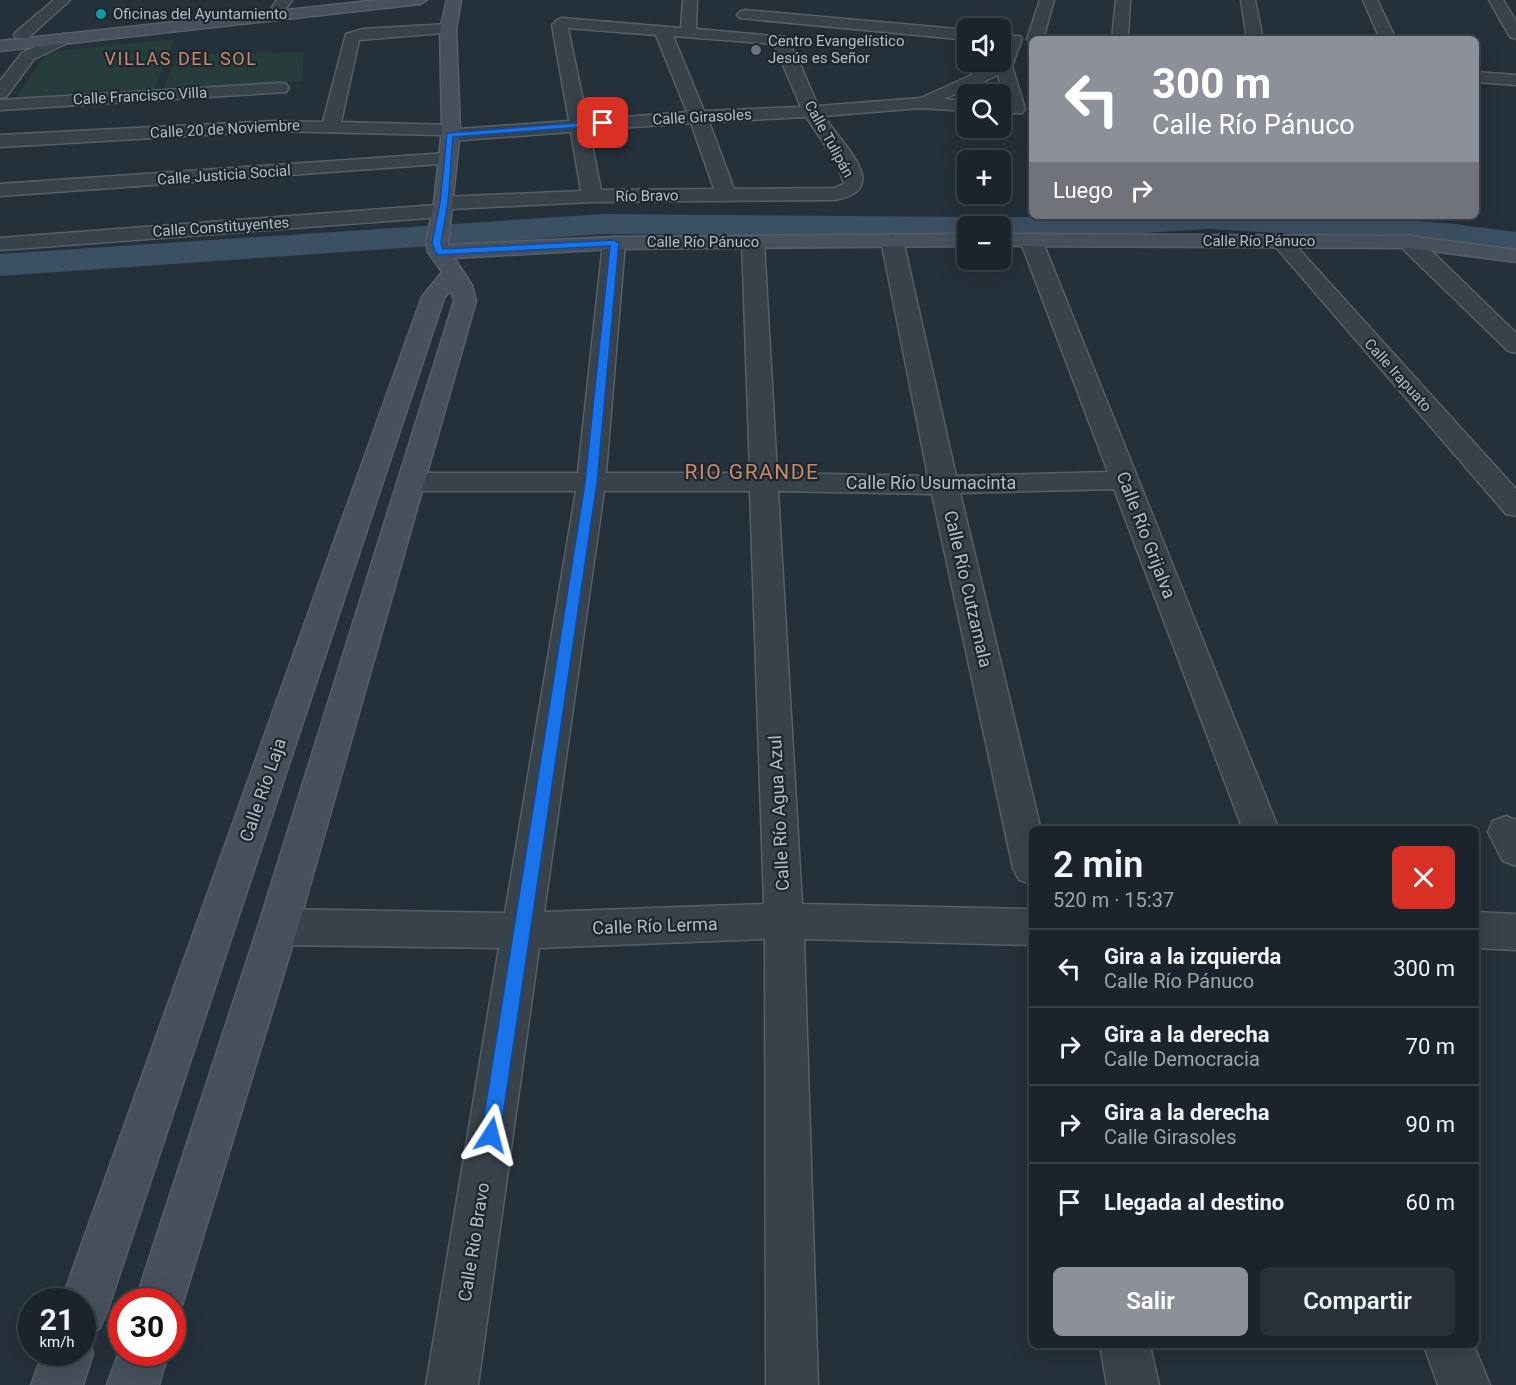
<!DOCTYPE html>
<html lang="es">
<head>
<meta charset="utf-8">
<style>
  :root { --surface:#1b242c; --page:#283038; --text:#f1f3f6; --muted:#a0a4a9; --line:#394148; --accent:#8c9099 }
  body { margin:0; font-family:Roboto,sans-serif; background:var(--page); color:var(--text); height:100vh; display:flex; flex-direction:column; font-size:22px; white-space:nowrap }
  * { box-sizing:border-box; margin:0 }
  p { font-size:20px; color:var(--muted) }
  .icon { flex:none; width:33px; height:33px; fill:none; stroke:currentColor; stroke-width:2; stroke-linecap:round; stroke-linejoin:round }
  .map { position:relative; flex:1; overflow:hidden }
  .sheet { position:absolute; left:1029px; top:826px; width:450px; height:522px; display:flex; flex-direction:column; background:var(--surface); border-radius:9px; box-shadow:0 6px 24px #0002,0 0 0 2px var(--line) }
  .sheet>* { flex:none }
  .top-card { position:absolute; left:1029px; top:36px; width:450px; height:183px; border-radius:9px; box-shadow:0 6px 24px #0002,0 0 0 2px var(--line); background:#8c9099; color:#fff; overflow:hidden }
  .buttons { position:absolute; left:957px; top:18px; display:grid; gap:12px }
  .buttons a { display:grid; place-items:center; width:54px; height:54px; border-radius:9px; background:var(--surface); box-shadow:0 6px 24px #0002,0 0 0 2px var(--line); font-size:30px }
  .speed { position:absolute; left:18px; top:1288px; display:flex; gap:12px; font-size:30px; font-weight:700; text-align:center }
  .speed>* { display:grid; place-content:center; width:78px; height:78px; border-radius:50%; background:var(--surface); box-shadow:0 6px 24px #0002,0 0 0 2px var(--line); line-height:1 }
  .speed small { font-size:15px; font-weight:400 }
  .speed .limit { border:9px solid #d22; background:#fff; color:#111 }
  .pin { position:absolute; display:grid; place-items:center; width:51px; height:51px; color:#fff; margin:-26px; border-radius:12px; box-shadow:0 3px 9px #0006 }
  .me { position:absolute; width:66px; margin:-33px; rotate:9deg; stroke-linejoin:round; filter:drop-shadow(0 0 4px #0008) }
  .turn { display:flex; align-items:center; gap:21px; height:126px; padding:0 24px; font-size:27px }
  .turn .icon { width:78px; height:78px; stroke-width:2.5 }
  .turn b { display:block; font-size:42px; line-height:51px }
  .then { display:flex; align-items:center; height:57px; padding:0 24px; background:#0003; gap:12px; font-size:22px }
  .round { display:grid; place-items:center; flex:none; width:63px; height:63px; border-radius:9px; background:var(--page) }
  .overview { display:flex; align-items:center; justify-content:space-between; height:102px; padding:0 24px }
  h1 { font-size:36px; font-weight:600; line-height:45px }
  .primary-button { display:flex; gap:12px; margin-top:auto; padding:12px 24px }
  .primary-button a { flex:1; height:69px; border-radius:9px; background:var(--accent); color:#fff; font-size:24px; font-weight:600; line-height:69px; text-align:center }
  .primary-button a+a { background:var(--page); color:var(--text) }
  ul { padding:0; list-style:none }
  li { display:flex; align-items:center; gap:18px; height:78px; padding:0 24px; border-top:2px solid var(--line) }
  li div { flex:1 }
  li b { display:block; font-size:22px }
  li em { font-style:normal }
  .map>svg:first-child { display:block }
  .green { fill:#273d3c }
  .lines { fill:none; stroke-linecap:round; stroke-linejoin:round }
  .river { fill:#3b5062; fill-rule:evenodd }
  .street-casing { stroke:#566068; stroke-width:3 }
  .secondary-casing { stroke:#566068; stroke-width:3 }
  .street { fill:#38424a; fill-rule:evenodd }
  .secondary { fill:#46515d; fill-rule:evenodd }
  .route { fill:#1a73e8; stroke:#114b97; stroke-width:1.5 }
  .culture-dot { fill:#0f9aa8; stroke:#1d272f; stroke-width:2 }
  .worship-dot { fill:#6b7280; stroke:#1d272f; stroke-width:2 }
  .labels { text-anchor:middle; stroke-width:4.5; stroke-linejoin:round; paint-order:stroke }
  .far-poi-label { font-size:15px; fill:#b3bdc6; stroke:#1d272f; text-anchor:start }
  .far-street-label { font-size:15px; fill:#b3bdc6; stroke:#1d272f }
  .far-quarter-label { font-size:18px; letter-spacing:1.5px; fill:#cc8869; stroke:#1d272f }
  .street-label { font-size:18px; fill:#b3bdc6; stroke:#1d272f }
  .quarter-label { font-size:21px; letter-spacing:1.5px; fill:#cc8869; stroke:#1d272f }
</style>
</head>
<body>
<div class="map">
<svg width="1516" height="1385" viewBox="0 0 1516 1385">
  <rect width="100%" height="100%" fill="#24303a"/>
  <!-- green -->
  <path class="green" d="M174,39L153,93L14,101L47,52Z
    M304,52L302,81L162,92L178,55Z"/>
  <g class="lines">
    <!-- river -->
    <path class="river" d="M604,214L968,217L980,220L984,225L988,220L1000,217L1332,216L1447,223L1516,232V252L1447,243L1209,229L1060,238L1000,237V226H968V237L604,234L0,276V254Z"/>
    <defs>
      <path id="street" d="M54,0H70L28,38H16L14,35L16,32Z
        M277,0H292L285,10L280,12L272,7Z
        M683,0H697L696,29L785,37L797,57L818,106L921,98L1000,62V53L1008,36H1020L1022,39L1012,66L1025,109L1022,113H1000V103H1006L998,75L944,99L968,101V111L921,108L824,116C841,144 895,190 834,200L592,202L451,209L452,211L449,215L442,217L0,250V238L436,205L434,203L437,199L444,197L581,191L571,132L449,141L442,139L440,135L273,131L0,147V135L273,121L323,122L346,34L363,29L448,24L454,26L456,29L454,32L359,40L341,122L451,125L459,129L569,121L552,25L557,20L562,18L681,28ZM568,28L656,35L687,112L587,120ZM673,36L774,44L801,107L704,111ZM806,117L838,164L844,184L834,188L734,189L709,122ZM691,123L714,189L601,190L589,130Z
        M1040,0H1054L1043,39H1032V43L1027,39Z
        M1116,0H1130L1128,39H1112Z
        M1241,0H1255L1263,39H1247Z
        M1363,0H1377L1396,39H1380Z
        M1489,0H1503L1516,21V39L1510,37Z
        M745,10L968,30V40L740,18L737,15L740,12Z
        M63,34L69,36L71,39L69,42L34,59L6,97L0,98V81L22,53Z
        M1476,72L1516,75V85L1476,82Z
        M280,83L286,84L289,88L286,92L0,110V100Z
        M447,153L454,155L457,159L454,163L0,196V184Z
        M892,234L899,236L903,240L956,476L1108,472L1020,240L1024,236L1031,234L1038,236L1042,240L1279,830H1243L1114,489L960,493L1041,830H1032V884L1019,880L1013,868L932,494L778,491L802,904L1032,909V945L804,939L818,1385H766L765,939L539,948L478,1385H426L499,948L278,945L264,940L258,927L264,914L278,909L505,913L576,491H412L402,488L398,482L402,476L412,473H578L603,243L606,238L614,237L622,238L625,243L606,473H750L742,242L745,237L753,236L761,237L764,242L777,473L928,476L881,240L885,236ZM604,491H750L764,904L544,912Z
        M1281,235L1288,237L1516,489V516L1506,514L1274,245L1270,241L1274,237Z
        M1409,236L1417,237L1516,333V353L1508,351L1401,247L1398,242L1401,237Z
        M1506,816L1516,820V866L1503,861L1488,832L1493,821Z
        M1476,912L1516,914V950L1476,948Z
        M1100,1346H1150L1159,1385H1107Z
        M1424,1346H1474L1490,1385H1438Z"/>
      <path id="secondary" d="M379,0H427L420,4L0,51V41Z
        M447,0H461L456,29L460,130L448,245L614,237L968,234V246L614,249L454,258L472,285L476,301L298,927L183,1302L176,1319L172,1321V1302H135L258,927L454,301L451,290L444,298L107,1312L99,1329L86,1335L93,1353L83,1385H31L43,1353H82V1302H61L422,297L442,272L428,252L426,243L434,203L442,130L440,29Z
        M1000,234L1409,236L1516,250V262L1409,248L1000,246Z
        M122,1344V1353H168L159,1385H107Z"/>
    </defs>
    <!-- street casing -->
    <use href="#street" class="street-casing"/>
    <!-- secondary casing -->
    <use href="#secondary" class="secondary-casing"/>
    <!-- street -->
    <use href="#street" class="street"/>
    <!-- secondary -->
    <use href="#secondary" class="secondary"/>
  </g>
  <!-- route -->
  <path class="route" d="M603,121L606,123L605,125L453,137L448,203L441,243L443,249L614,240L619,243L597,483L500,1135L497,1142L491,1145L484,1142L481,1135L585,483L610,246L439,255L435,252L432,243L440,203L447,133Z"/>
  <!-- markers -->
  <circle class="culture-dot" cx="101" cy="14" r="6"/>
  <circle class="worship-dot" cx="756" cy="50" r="6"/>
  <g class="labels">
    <!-- far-poi labels -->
    <g class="far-poi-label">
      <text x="113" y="19">Oficinas del Ayuntamiento</text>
      <text x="768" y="46">Centro Evangelístico<tspan x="768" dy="17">Jesús es Señor</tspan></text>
    </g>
    <!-- far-street labels -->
    <g class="far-street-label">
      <text transform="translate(140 96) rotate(-3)" y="5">Calle Francisco Villa</text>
      <text transform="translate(702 117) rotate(-3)" y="5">Calle Girasoles</text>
      <text transform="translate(225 129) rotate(-3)" y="5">Calle 20 de Noviembre</text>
      <text transform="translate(829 139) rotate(61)" y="5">Calle Tulipán</text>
      <text transform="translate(224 175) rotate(-4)" y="5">Calle Justicia Social</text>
      <text transform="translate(647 196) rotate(-1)" y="5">Río Bravo</text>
      <text transform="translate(221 227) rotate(-4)" y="5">Calle Constituyentes</text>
      <text x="1259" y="246">Calle Río Pánuco</text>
      <text x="703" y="247">Calle Río Pánuco</text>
      <text transform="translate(1398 375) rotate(48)" y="5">Calle Irapuato</text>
    </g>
    <!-- far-quarter labels -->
    <g class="far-quarter-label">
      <text x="181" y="65">VILLAS DEL SOL</text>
    </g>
    <!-- street labels -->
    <g class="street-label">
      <text x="931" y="489">Calle Río Usumacinta</text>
      <text transform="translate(1146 535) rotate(69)" y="6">Calle Río Grijalva</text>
      <text transform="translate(968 589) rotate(77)" y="6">Calle Río Cutzamala</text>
      <text transform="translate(263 790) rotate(-71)" y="6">Calle Río Laja</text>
      <text transform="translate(779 813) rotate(-93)" y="6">Calle Río Agua Azul</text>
      <text transform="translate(655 926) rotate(-2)" y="6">Calle Río Lerma</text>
      <text transform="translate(474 1242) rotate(-81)" y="6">Calle Río Bravo</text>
    </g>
    <!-- quarter labels -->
    <g class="quarter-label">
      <text x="752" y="479">RIO GRANDE</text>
    </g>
  </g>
</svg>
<div class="buttons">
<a><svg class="icon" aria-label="sound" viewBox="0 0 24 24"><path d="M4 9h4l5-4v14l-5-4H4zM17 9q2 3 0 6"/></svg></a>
<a><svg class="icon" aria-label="search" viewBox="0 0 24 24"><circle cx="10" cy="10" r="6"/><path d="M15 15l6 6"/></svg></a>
<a>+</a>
<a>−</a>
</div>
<div class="speed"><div>21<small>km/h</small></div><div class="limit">30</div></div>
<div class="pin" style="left:603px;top:123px;background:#d93025"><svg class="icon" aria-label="arrive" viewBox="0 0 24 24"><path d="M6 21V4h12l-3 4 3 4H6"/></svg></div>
<svg class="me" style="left:491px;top:1135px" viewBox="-20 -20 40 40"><path d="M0-17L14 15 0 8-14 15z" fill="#1a73e8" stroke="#fff" stroke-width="4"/></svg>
<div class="top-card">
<div class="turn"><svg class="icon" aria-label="left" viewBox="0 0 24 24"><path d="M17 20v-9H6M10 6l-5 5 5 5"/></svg><div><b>300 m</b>Calle Río Pánuco</div></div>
<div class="then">Luego<svg class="icon" aria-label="right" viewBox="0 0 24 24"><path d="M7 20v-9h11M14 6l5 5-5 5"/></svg></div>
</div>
<section class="sheet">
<div class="overview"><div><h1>2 min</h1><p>520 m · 15:37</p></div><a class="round" style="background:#d93025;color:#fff"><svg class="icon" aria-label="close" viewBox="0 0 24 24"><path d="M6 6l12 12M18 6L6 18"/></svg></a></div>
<ul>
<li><svg class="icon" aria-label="left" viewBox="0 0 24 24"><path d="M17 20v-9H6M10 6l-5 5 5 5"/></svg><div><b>Gira a la izquierda</b><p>Calle Río Pánuco</p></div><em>300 m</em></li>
<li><svg class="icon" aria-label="right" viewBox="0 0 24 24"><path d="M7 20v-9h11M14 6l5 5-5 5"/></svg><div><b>Gira a la derecha</b><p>Calle Democracia</p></div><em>70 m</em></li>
<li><svg class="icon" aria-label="right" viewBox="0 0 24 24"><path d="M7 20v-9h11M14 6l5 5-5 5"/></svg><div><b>Gira a la derecha</b><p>Calle Girasoles</p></div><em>90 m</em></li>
<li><svg class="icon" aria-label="arrive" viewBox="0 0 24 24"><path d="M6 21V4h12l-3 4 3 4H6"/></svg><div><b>Llegada al destino</b></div><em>60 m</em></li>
</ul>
<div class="primary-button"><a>Salir</a><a>Compartir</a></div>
</section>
</div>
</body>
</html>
